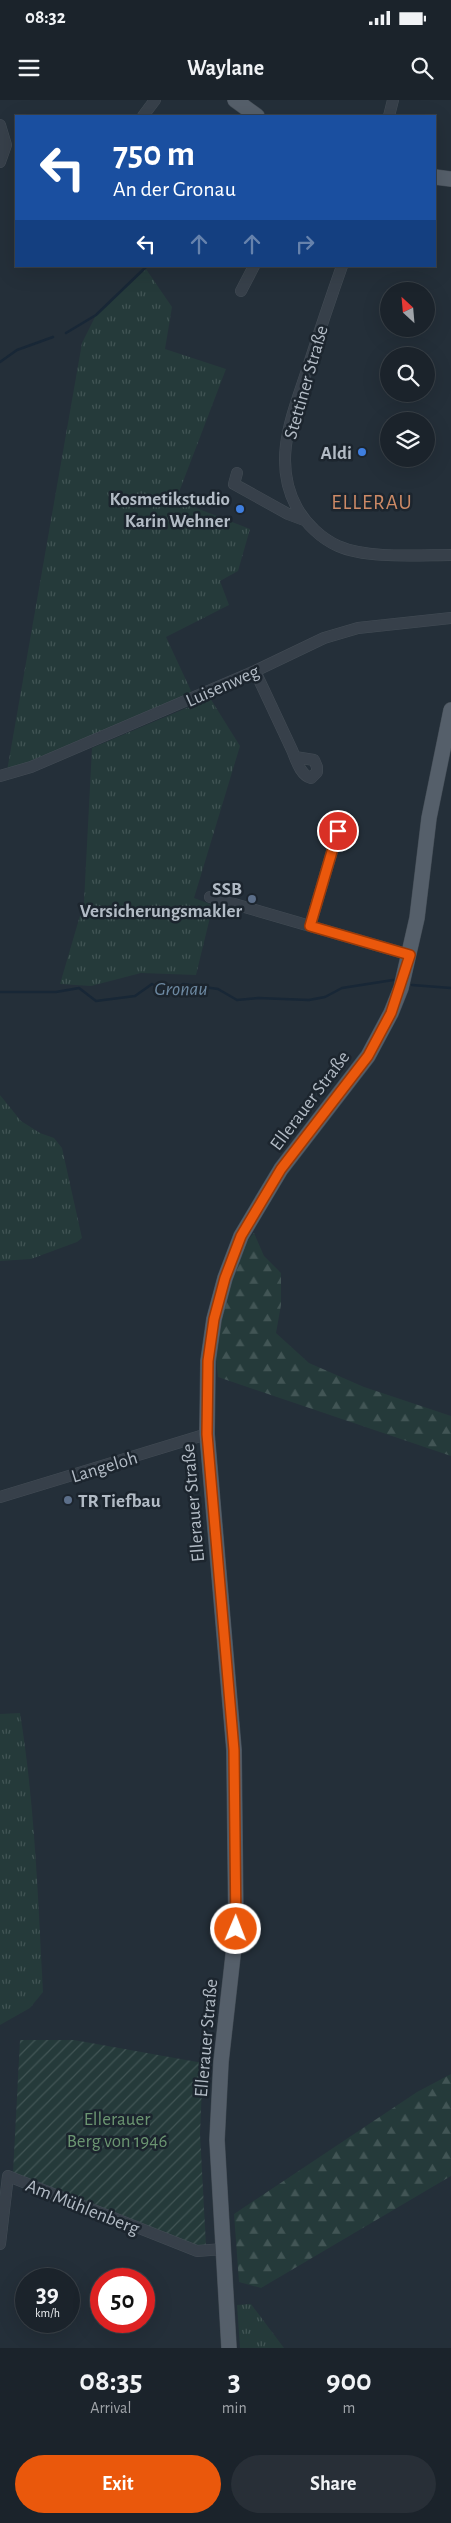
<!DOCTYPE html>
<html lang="en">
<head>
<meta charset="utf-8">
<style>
  :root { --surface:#1b232b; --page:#282f37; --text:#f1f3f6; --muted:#a0a4a9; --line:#394047; --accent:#ea580c }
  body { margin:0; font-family:"Alegreya Sans",sans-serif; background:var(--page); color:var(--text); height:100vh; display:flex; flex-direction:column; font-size:19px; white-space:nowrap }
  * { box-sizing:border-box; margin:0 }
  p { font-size:16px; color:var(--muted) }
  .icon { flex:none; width:28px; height:28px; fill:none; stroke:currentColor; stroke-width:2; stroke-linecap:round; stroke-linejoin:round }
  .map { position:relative; height:2248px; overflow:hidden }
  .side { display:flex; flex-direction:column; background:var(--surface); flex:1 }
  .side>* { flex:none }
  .banner { position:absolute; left:15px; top:15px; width:421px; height:152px; border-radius:0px; box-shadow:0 5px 20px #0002,0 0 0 1px var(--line); background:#1a4fa0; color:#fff; overflow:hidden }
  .needle { width:32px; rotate:334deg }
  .buttons { position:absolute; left:380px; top:182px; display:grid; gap:10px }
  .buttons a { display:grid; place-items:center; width:55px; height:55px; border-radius:50%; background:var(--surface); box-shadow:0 5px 20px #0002,0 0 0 1px var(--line); font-size:25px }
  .speed { position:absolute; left:15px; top:2168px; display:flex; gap:10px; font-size:25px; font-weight:700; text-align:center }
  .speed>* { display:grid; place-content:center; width:65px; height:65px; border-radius:50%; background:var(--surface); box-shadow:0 5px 20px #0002,0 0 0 1px var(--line); line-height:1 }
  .speed small { font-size:12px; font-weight:400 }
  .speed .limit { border:8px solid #d22; background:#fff; color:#111 }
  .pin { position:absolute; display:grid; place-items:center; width:42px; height:42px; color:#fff; margin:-21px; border:2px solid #fff; border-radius:50%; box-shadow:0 1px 5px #0007 }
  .me { position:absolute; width:55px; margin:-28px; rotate:1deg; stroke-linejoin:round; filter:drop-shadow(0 0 4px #0008) }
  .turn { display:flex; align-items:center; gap:18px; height:105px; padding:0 15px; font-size:22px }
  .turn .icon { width:65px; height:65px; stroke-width:2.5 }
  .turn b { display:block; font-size:35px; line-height:42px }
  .lanes { display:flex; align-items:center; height:48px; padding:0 15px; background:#0003; justify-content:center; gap:25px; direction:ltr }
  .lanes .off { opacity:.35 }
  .eta { display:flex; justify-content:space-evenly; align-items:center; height:85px; text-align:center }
  .eta b { font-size:30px; font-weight:700; line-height:35px }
  .primary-button { display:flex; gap:10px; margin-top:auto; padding:10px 15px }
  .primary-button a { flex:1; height:58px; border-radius:30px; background:var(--accent); color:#fff; font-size:20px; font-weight:700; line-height:58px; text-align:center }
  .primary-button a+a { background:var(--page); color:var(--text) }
  .status { display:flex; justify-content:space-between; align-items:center; height:35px; padding:0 25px; background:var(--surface); direction:ltr }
  .status svg { height:14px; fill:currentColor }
  header { display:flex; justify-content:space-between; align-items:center; height:65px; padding:0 15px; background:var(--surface); font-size:22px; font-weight:700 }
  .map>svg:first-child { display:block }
  .grass { fill:url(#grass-tufts) }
  .forest { fill:url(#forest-firs) }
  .garden { fill:url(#garden-furrows) }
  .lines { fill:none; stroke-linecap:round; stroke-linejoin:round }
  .stream { stroke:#182736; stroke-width:2.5 }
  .minor-casing { stroke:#434c55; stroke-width:12 }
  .major-casing { stroke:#434c55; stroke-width:16 }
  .minor { stroke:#37404a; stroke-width:11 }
  .major { stroke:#555f6a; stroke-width:15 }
  .route-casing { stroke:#983908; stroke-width:12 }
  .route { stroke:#ea580c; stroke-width:9 }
  .shop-dot { fill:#3f7fe0; stroke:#1c252e; stroke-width:2 }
  .service-dot { fill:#5c6f8a; stroke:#1c252e; stroke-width:2 }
  .labels { text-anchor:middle; stroke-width:5; stroke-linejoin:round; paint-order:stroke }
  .street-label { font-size:19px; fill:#b2bbc5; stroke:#1c252e }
  .poi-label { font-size:19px; font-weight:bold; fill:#b2bbc5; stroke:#1c252e; text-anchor:end }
  .park-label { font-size:19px; fill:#6b9571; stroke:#1c252e }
  .water-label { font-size:20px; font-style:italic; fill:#6d89a2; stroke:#1c252e }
  .quarter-label { font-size:21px; letter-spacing:1px; fill:#cd8a66; stroke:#1c252e }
</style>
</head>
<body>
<div class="status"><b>08:32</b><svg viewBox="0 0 49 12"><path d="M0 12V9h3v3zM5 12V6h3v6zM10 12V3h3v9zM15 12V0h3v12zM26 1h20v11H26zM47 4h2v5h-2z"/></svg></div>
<header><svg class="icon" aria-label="menu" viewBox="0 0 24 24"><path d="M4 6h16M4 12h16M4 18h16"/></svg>Waylane<svg class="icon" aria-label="search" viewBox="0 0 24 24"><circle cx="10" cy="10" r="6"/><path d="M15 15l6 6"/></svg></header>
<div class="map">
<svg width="451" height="2248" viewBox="0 0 451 2248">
  <defs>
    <pattern id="grass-tufts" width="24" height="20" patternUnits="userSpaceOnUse" patternTransform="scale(1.25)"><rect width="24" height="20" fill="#253a3a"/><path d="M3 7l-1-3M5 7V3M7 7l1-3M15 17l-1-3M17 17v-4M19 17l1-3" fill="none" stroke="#425555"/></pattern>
    <pattern id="forest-firs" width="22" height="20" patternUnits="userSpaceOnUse" patternTransform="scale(1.25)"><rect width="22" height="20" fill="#253a3a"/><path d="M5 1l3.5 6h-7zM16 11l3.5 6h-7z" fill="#425555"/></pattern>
    <pattern id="garden-furrows" width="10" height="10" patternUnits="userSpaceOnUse" patternTransform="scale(1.25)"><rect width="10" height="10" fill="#253a3a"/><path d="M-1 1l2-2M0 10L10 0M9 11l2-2" fill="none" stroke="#425555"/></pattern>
  </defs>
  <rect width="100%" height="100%" fill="#242f39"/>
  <!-- grass -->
  <path class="grass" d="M146,169L172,207L165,249L226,269L176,400L250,429L238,471L220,481L229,505L166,537L192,593L7,671L82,243L95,217Z
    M210,598L240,646L194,798L213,805L196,875L141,873L91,886L60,884L84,802L92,648Z
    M0,995L21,1021L40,1033L54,1038L62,1048L82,1138L77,1142L31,1159L0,1161Z
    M20,1613C35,1705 38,1799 43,1892L30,1908L0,1925V1614Z
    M250,2204H251L284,2248H240L237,2205Z"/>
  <!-- forest -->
  <path class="forest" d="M254,1133L264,1156L281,1173V1205L276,1233L309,1263L364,1287L451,1316V1356L218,1277C217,1267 215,1256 216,1246C218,1217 234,1153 254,1133Z
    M451,1974V2076L261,2188L239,2182L234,2114L417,1992Z"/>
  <!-- garden -->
  <path class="garden" d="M20,1940H74L203,1963L200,2034L206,2145H194L13,2073Z"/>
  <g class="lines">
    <!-- stream -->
    <path class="stream" d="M66,233L96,215L147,166
      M0,262L17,250L53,237
      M412,885L451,888
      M0,892H56L79,888L96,901L135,896L152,884C164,890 172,893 183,884L218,889L237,900L258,898L309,900L325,897L342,888L393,880"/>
    <defs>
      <path id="minor" d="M143,16L155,0
        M389,16L393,0
        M0,25L6,45L0,62
        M342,166C330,200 319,233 308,267C293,314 271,361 297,408C306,424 322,439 338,446C367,459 419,455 451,455
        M241,191L254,166
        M237,373L234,384L288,414L304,420
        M255,571L292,650C296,659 300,675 311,678L317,672V667L314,660L295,657
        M0,676L31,667L255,571L324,538L358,528L451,518
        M210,797L410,855
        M310,826L338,731
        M0,1397L207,1334
        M0,2144L8,2076L197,2151L223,2149"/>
      <path id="major" d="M235,0L257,16
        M435,77L451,79
        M229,2248L217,2040L221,1962L236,1829L234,1650L207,1334L208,1261L214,1219L225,1178L241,1136L281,1069L368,956L391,913L401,888L417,818L429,718L451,610"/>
    </defs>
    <!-- minor casing -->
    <use href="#minor" class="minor-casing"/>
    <!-- major casing -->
    <use href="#major" class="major-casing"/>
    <!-- minor -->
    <use href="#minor" class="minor"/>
    <!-- major -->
    <use href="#major" class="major"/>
  </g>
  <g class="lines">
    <defs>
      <path id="route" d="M236,1829L234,1650L207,1334L208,1261L214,1219L225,1178L241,1136L281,1069L368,956L391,913L410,855L310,826L338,731"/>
    </defs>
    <!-- route casing -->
    <use href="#route" class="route-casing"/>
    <!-- route -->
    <use href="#route" class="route"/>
  </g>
  <!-- markers -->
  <g class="shop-dot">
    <circle cx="362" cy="352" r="5"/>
    <circle cx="240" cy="409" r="5"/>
  </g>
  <g class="service-dot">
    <circle cx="252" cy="799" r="5"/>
    <circle cx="68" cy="1400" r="5"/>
  </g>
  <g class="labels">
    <!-- street labels -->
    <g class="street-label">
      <text transform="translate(305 282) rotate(-74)" y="7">Stettiner Straße</text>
      <text transform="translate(222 585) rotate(-24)" y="7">Luisenweg</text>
      <text transform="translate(309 1000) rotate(-53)" y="7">Ellerauer Straße</text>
      <text transform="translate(104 1366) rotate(-17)" y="7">Langeloh</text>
      <text transform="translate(192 1403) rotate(-95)" y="7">Ellerauer Straße</text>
      <text transform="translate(205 1938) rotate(-85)" y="7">Ellerauer Straße</text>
      <text transform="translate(83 2106) rotate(22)" y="7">Am Mühlenberg</text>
    </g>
    <!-- poi labels -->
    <g class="poi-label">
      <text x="352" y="359">Aldi</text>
      <text x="230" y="405">Kosmetikstudio<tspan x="230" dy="22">Karin Wehner</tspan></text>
      <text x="242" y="795">SSB<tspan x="242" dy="22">Versicherungsmakler</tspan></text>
      <text x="78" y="1407" text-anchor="start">TR Tiefbau</text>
    </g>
    <!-- park labels -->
    <g class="park-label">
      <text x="117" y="2025">Ellerauer<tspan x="117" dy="22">Berg von 1946</tspan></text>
    </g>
    <!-- water labels -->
    <g class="water-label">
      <text x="181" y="895">Gronau</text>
    </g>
    <!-- quarter labels -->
    <g class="quarter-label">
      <text x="372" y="409">ELLERAU</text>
    </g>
  </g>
</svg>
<div class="buttons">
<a><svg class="needle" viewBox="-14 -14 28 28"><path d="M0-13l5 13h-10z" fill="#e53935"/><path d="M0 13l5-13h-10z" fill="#a0a4a9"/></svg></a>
<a><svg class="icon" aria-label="search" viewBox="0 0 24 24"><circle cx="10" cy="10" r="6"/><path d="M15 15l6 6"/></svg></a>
<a><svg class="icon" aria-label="layers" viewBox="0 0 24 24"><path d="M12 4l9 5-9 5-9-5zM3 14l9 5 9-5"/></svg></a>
</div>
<div class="speed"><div>39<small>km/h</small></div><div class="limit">50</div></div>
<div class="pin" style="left:338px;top:731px;background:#d93025"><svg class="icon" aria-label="arrive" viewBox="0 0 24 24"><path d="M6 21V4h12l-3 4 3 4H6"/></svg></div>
<svg class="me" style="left:236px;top:1829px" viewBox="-20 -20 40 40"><circle r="17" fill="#ea580c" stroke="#fff" stroke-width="3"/><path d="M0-11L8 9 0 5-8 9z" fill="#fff"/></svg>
<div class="banner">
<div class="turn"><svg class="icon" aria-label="left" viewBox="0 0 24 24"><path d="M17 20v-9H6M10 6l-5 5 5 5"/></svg><div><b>750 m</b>An der Gronau</div></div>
<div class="lanes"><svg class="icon" aria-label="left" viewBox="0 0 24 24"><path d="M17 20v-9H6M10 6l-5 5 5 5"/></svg><svg class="icon off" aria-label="ahead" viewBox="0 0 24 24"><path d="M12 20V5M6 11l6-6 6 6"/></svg><svg class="icon off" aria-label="ahead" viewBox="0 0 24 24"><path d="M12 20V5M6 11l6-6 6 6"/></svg><svg class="icon off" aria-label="right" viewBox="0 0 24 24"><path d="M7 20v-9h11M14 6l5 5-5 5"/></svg></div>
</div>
</div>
<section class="side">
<div class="eta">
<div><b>08:35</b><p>Arrival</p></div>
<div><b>3</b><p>min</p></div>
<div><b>900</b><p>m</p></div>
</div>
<div class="primary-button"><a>Exit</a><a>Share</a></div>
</section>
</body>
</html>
